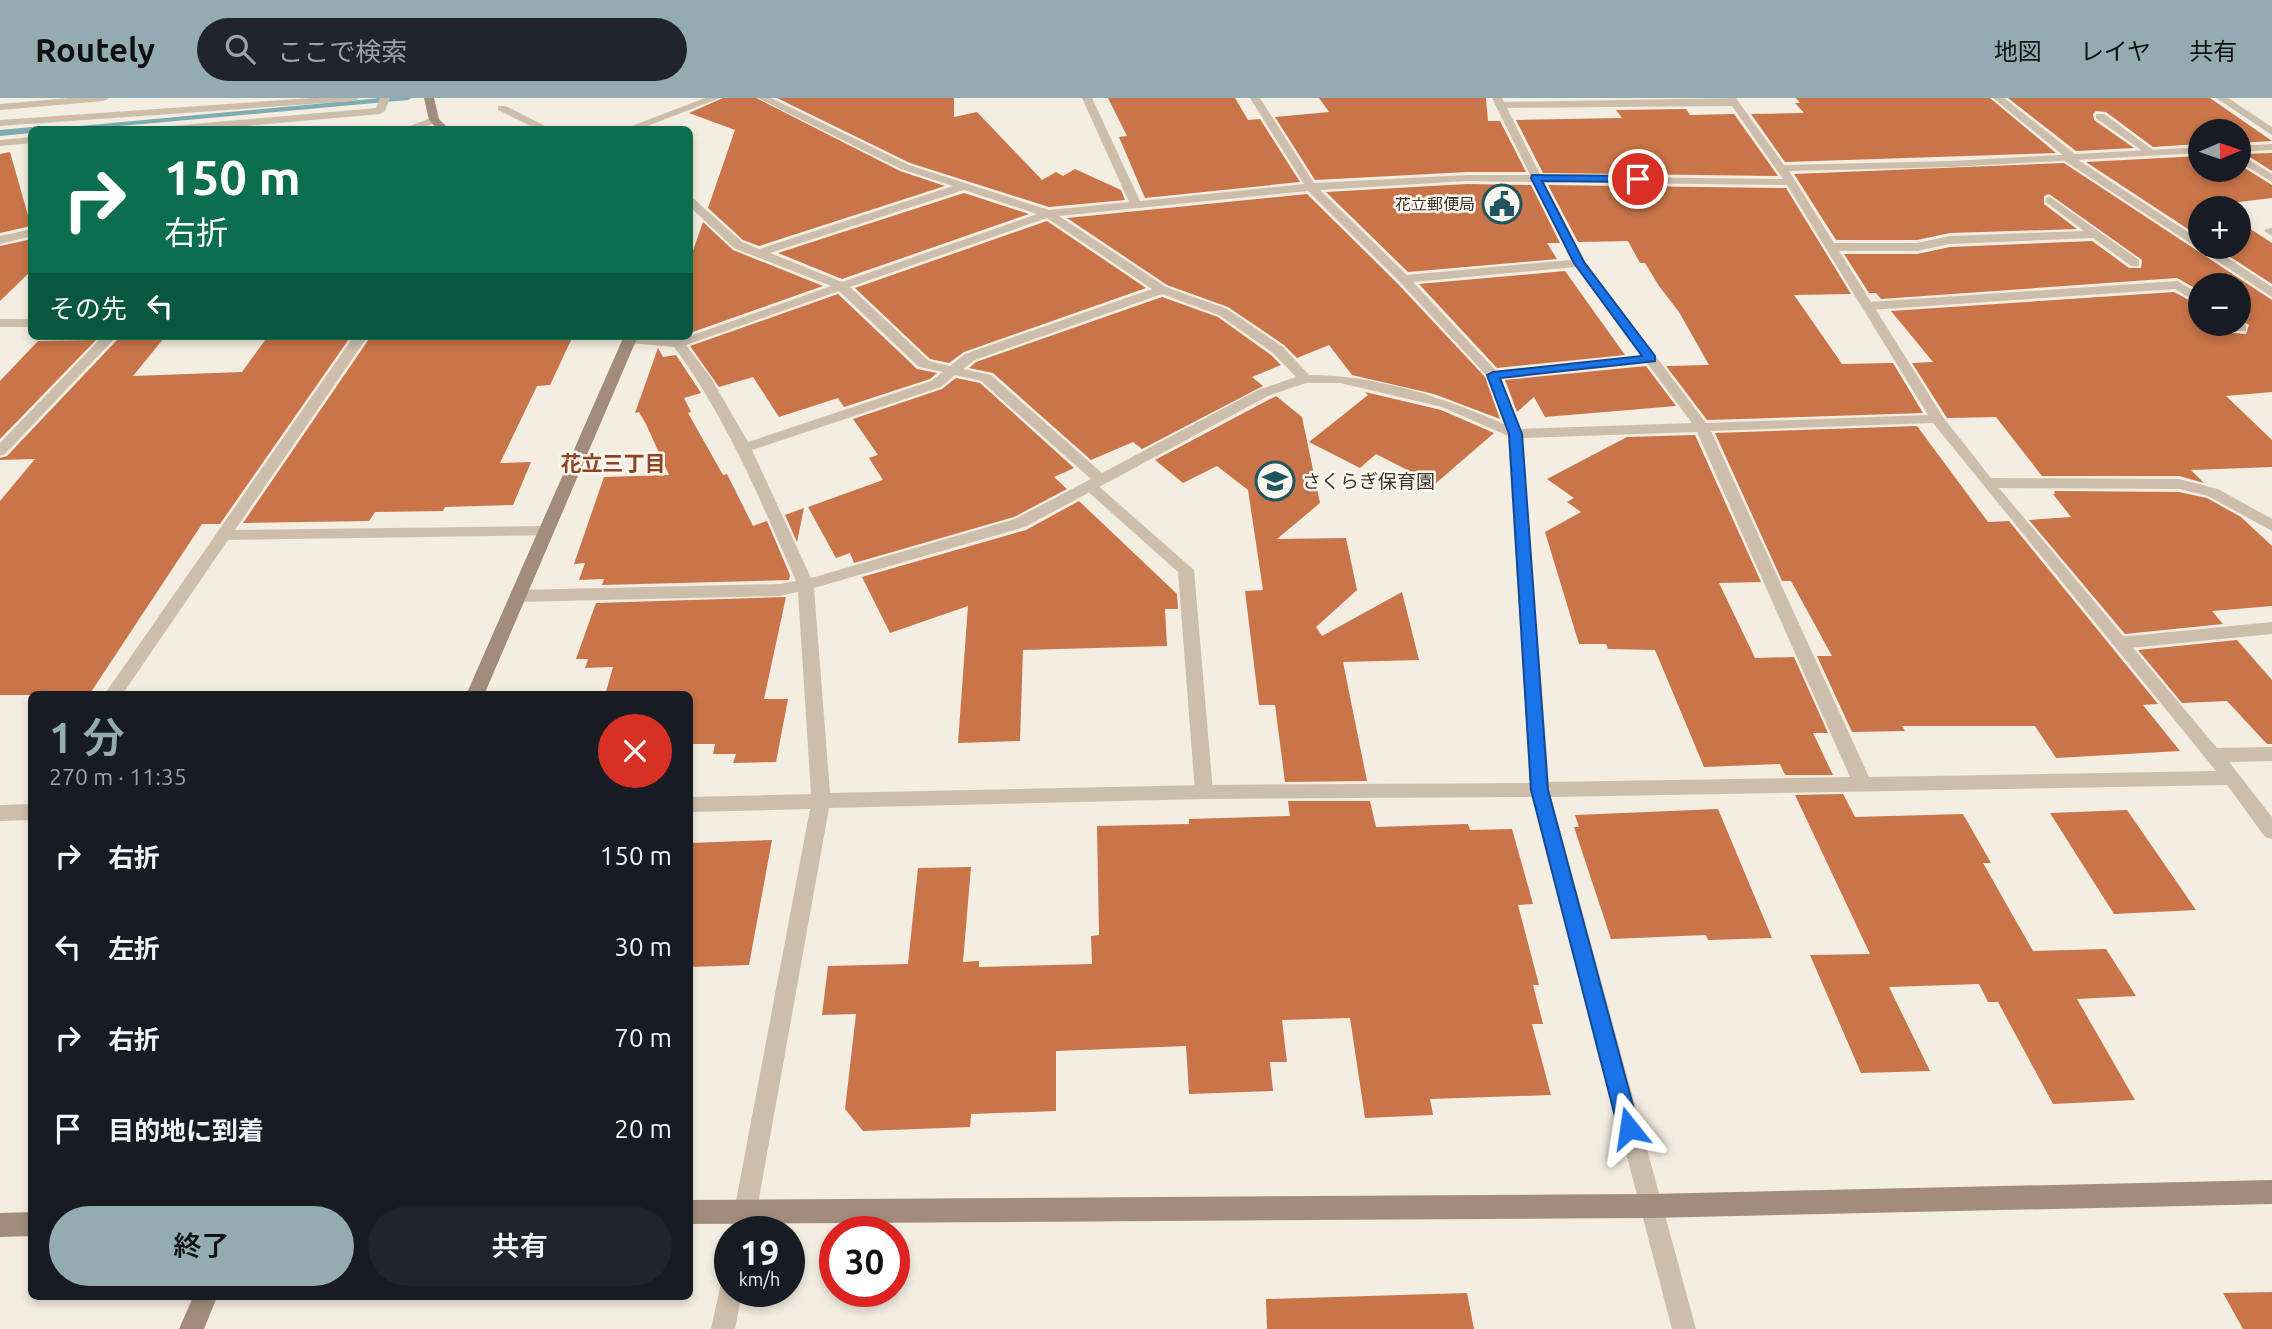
<!DOCTYPE html>
<html lang="ja">
<head>
<meta charset="utf-8">
<style>
  :root { --surface:#171b24; --page:#20242c; --text:#f1f3f6; --muted:#9ea1a6; --accent:#92acb2 }
  body { margin:0; font-family:Ubuntu,"Noto Sans JP",sans-serif; background:var(--page); color:var(--text); height:100vh; display:flex; flex-direction:column; font-size:26px; white-space:nowrap }
  * { box-sizing:border-box; margin:0 }
  p { font-size:23px; color:var(--muted) }
  .icon { flex:none; width:38px; height:38px; fill:none; stroke:currentColor; stroke-width:2; stroke-linecap:round; stroke-linejoin:round }
  .map { position:relative; flex:1; overflow:hidden }
  .drawer { position:absolute; left:28px; top:593px; width:665px; height:609px; display:flex; flex-direction:column; background:var(--surface); border-radius:10px; box-shadow:0 4px 10px #0003 }
  .drawer>* { flex:none }
  .guide { position:absolute; left:28px; top:28px; width:665px; height:214px; border-radius:10px; box-shadow:0 4px 10px #0003; background:#0b6e4f; color:#fff; overflow:hidden }
  .needle { width:46px; rotate:88deg }
  .tools { position:absolute; left:2188px; top:21px; display:grid; gap:14px }
  .tools a { display:grid; place-items:center; width:63px; height:63px; border-radius:50%; background:var(--surface); box-shadow:0 4px 10px #0003; font-size:35px }
  .speed { position:absolute; left:714px; top:1118px; display:flex; gap:14px; font-size:35px; font-weight:700; text-align:center }
  .speed>* { display:grid; place-content:center; width:91px; height:91px; border-radius:50%; background:var(--surface); box-shadow:0 4px 10px #0003; line-height:1 }
  .speed small { font-size:18px; font-weight:400 }
  .speed .limit { border:10px solid #d22; background:#fff; color:#111 }
  .pin { position:absolute; display:grid; place-items:center; width:60px; height:60px; color:#fff; margin:-30px; border:4px solid #fff; border-radius:50%; box-shadow:0 2px 7px #0007 }
  .me { position:absolute; width:77px; margin:-38px; rotate:345deg; stroke-linejoin:round; filter:drop-shadow(0 0 5px #0008) }
  .turn { display:flex; align-items:center; gap:24px; height:147px; padding:0 21px; font-size:32px }
  .turn .icon { width:91px; height:91px; stroke-width:2.5 }
  .turn b { display:block; font-size:49px; line-height:60px }
  .then { display:flex; align-items:center; height:66px; padding:0 21px; background:#0003; gap:14px; font-size:26px }
  .round { display:grid; place-items:center; flex:none; width:74px; height:74px; border-radius:37px; background:var(--page) }
  .head { display:flex; align-items:center; justify-content:space-between; height:119px; padding:0 21px }
  h1 { font-size:42px; font-weight:600; line-height:52px; color:var(--accent) }
  .button { display:flex; gap:14px; margin-top:auto; padding:14px 21px }
  .button a { flex:1; height:80px; border-radius:42px; background:var(--accent); color:#111; font-size:28px; font-weight:600; line-height:80px; text-align:center }
  .button a+a { background:var(--page); color:var(--text) }
  ul { padding:0; list-style:none }
  li { display:flex; align-items:center; gap:21px; height:91px; padding:0 21px }
  li div { flex:1 }
  li b { display:block; font-size:26px }
  li em { font-style:normal }
  header { display:flex; align-items:center; gap:42px; box-sizing:border-box; height:98px; padding:0 35px; background:var(--accent); color:#111 }
  header strong { font-size:33px }
  nav { display:flex; gap:38px; margin-inline-start:auto; font-size:24px }
  .search { width:490px; height:63px; background:var(--page); display:flex; align-items:center; gap:18px; box-sizing:border-box; padding:0 24px; border-radius:38px; color:var(--muted); font-size:26px }
  .map>svg:first-child { display:block }
  .lines { fill:none; stroke-linecap:round; stroke-linejoin:round }
  .stream { fill:#7eacb3; fill-rule:evenodd }
  .building { fill:#ca7449 }
  .lane { fill:#cdbeab; fill-rule:evenodd }
  .street { fill:#cdbeab; fill-rule:evenodd }
  .secondary { fill:#a28d7c; fill-rule:evenodd }
  .route { fill:#1a73e8; stroke:#114b97; stroke-width:2 }
  .labels { text-anchor:middle; stroke-width:5; stroke-linejoin:round; paint-order:stroke }
  .far-poi-label { font-size:16px; fill:#3b312b; stroke:#fbf6ee; text-anchor:end }
  .poi-label { font-size:19px; fill:#3b312b; stroke:#fbf6ee; text-anchor:start }
  .neighbourhood-label { font-size:21px; font-weight:bold; fill:#8e4420; stroke:#fbf6ee }
</style>
</head>
<body>
<header>
<strong>Routely</strong>
<div class="search"><svg class="icon" aria-label="search" viewBox="0 0 24 24"><circle cx="10" cy="10" r="6"/><path d="M15 15l6 6"/></svg>ここで検索</div>
<nav><a>地図</a><a>レイヤ</a><a>共有</a></nav>
</header>
<div class="map">
<svg width="2272" height="1231" viewBox="0 0 2272 1231">
  <rect width="100%" height="100%" fill="#f4ede1"/>
  <g class="lines">
    <!-- stream -->
    <path class="stream" d="M380,0H412L408,2L76,32H37Z
      M32,29L36,32H32V35L0,38V32Z"/>
  </g>
  <!-- building -->
  <path class="building" d="M723,0H756L900,73L945,88L759,148L743,142L708,110L735,32L689,15Z
    M777,0H954V19L977,14L1042,82L1056,74L1063,78L1075,71L1121,92L1125,102L1049,109L910,65Z
    M1108,0H1235L1248,22L1260,21L1300,84L1145,100L1119,39L1127,38Z
    M1319,0H1486L1488,23H1500L1526,74H1467L1315,82L1275,19L1329,14Z
    M1796,0H1990L2056,55L1785,64L1751,16L1804,15L1795,5H1800Z
    M2008,0H2210L2272,43L2238,45V33H2200V46L2153,49L2106,14L2096,13L2093,16L2094,22L2134,50L2076,53Z
    M1686,11L1690,17L1734,16L1778,78L1543,75L1516,22L1622,20L1616,12Z
    M10,54L31,128L0,135V56Z
    M2272,55V73L2245,56Z
    M2200,58V72H2238V66L2272,87V100L2214,107L2219,110H2200V139L2086,64Z
    M2064,65L2272,202V294L2226,298L2272,342V369L2191,372L2204,385L2179,378H2042L1996,319L1947,320L1912,265L1933,264L1891,213L2174,194L2200,208V226H2226L2234,235L2246,236L2249,227L2238,221V187H2200V193L2177,180L1881,201L1876,195H1869L1844,156H1917L1950,149L2092,143L2129,170H2141L2142,162L2049,96L2044,98V106L2077,131L1950,135L1917,142H1836L1794,76Z
    M1467,86L1531,87L1560,145H1547L1557,161L1408,174L1326,94Z
    M1548,87L1786,90L1851,196L1794,197L1842,266L1893,265L1923,315L1707,322L1666,268L1709,267L1679,214L1659,188L1645,165H1640L1628,143L1578,144Z
    M964,95L1029,116L842,181L778,155Z
    M1307,96L1398,186L1485,279L1500,321L1434,296L1352,277L1329,247L1297,260L1284,247L1228,209L1167,187L1067,120Z
    M1047,123L1146,190L964,254L949,265L930,261L855,190Z
    M2238,123L2272,145V186L2215,149H2238Z
    M703,124L733,152L823,188L690,235V161Z
    M32,141V172L0,203V148Z
    M1565,173L1625,257L1497,270L1419,186Z
    M838,196L917,271L937,275L930,281L844,309L838,300L779,319L753,279L719,289L690,248Z
    M1162,199L1218,219L1271,257L1281,267L1252,279L1263,288L1142,351L1133,344L1091,362L993,275L969,270L976,264Z
    M268,238H351L220,426H202L89,597H0V403L35,361L0,362V360L7,358L118,241L164,240L133,278L242,274Z
    M371,238H573L550,287L537,288L500,365L531,364L513,407L445,409L443,413L375,414L369,423L243,425Z
    M96,242L0,341V283L38,243Z
    M658,250L663,259L676,257L701,295L684,300L691,314L688,315L723,377L727,376L753,428L767,423L790,477L789,482L602,487L604,481L579,482L585,465L574,466L604,379L669,377L646,326L639,314L635,315Z
    M1646,268L1676,308L1545,319L1534,299L1517,314L1505,282Z
    M956,280L980,285L1074,370L1054,379L1067,391L1014,419L854,465L850,455L836,460L808,409L883,382L869,360L878,357L853,321L942,291Z
    M1365,294L1441,312L1494,335L1435,386L1376,356L1360,370L1309,344L1368,297Z
    M1276,298L1302,319L1320,405L1277,441L1346,440L1357,492L1316,529L1322,538L1402,494L1419,562L1343,564L1367,683L1285,684L1275,607H1259L1245,493L1263,492L1248,392L1217,368L1183,385L1155,362Z
    M1917,328L1988,424L2009,423L2158,606L2143,607L2180,653L2056,660L2035,628H1902L1905,633L1852,634L1817,558H1832L1791,483H1782L1715,335Z
    M1695,337L1761,484L1719,485L1755,560L1794,559L1828,635H1813L1833,677H1785L1780,666L1704,669L1655,552L1608,551L1606,546H1579L1545,434L1581,414L1567,404L1574,400L1547,381L1627,339Z
    M2054,393L2179,394L2207,400L2241,419L2272,448V508L2212,513L2223,526L2125,536L2029,422L2071,419L2053,396H2055Z
    M1079,403L1177,496L1178,511H1165L1167,548L1023,552L1020,643L958,645L968,508L890,535L862,479L1026,432Z
    M804,410L797,444L785,417Z
    M786,499L764,601H788L776,664L733,665L736,656H713L715,646H690V597H605L613,569L585,570L588,561H576L596,505Z
    M2237,542L2272,582V646H2267L2227,603L2182,605L2138,552Z
    M1843,696L1855,719L1963,716L1991,765H1983L2033,853L2106,851L2136,898L2077,901L2135,1002L2053,1006L1998,904H1988L1979,886L1889,889L1930,973L1861,975L1810,857L1870,856L1795,697Z
    M1288,703H1370L1376,729L1468,726L1470,732L1512,731L1533,806L1518,807L1539,887H1533L1543,926H1532L1551,997L1430,1001L1433,1017L1365,1020L1350,920L1282,922L1287,964H1270L1273,993L1189,996L1186,948L1056,953V1013L971,1016L970,1029L863,1033L845,1011L856,916L822,917L828,868L908,866L918,770L971,769L963,864L979,863V869L1092,866L1091,838L1099,837L1097,728L1189,726V721L1290,718Z
    M1718,711L1772,840L1708,842L1706,837L1611,841L1574,729H1579L1575,717Z
    M2127,712L2196,812L2114,816L2050,715Z
    M772,742L749,867L690,869V745Z
    M2272,1194V1231H2243L2223,1195Z
    M1467,1195L1474,1231H1267L1266,1201Z"/>
  <g class="lines">
    <!-- lane -->
    <path class="lane" d="M69,0H109L104,3L0,12V6Z
      M1993,0H2004L2075,56V60L2200,142V149H2211L2272,189V199L2062,61L2063,57Z
      M2216,0H2228L2272,29V37Z
      M2096,16H2104L2157,55L2148,57L2096,20Z
      M2238,55L2272,76V84L2238,63Z
      M2050,99L2139,162V168H2131L2093,140L1950,146L1917,153H1830L1824,149L1830,145H1917L1950,138L2084,133L2046,104V100Z
      M2272,130V138L2264,133L2266,131Z
      M2177,183L2200,196V206L2175,191L1870,212L1864,208L1870,204Z
      M2238,223L2246,227V233H2236L2228,226H2238Z
      M1090,383L1095,385L1194,472L1213,694L1211,699L1204,701L1197,699L1195,694L1178,474L1085,391L1083,388L1085,385Z
      M2272,524V536L2119,551L2111,545L2119,539Z"/>
    <!-- street -->
    <path class="street" d="M311,0H359L354,3L0,28V22Z
      M380,0H390L385,13L380,16L202,32H155L160,29L376,10Z
      M705,0H720L637,32H621Z
      M758,0H771L909,67L1049,112L1129,104L1082,0H1092L1140,103L1304,86L1250,0H1260L1314,85L1467,77H1530L1492,0H1502L1504,4L1736,0L1784,67L1952,63L2200,49V55L1952,69L1789,73L1943,319L1991,380L2179,381L2218,391L2272,421V433L2208,398L2179,391L1999,390L2217,650L2272,649V663L2229,664L2272,719V741L2265,739L2227,687L1551,699L1696,1231H1672L1533,699L1204,701L829,710L753,1134L730,1135L810,711L690,714V699L811,696L798,494L779,498L518,504L510,498L518,492L779,486L796,483C760,402 727,320 674,249L630,245L623,241L626,238L677,241L690,238L831,188L734,150L690,109V100L694,101L742,144L759,151L953,88L901,71ZM1732,8L1783,81L1541,78L1507,10ZM1467,83L1533,84L1571,162L1407,177L1320,92ZM1544,84L1787,87L1928,317L1706,325L1585,164ZM964,92L1037,116L842,184L770,155ZM1308,93L1400,184L1487,278L1504,326C1443,299 1376,277 1309,277L1283,249L1227,211L1166,189L1059,118ZM1047,120L1152,191L965,256L950,268L929,263L850,189ZM1576,169L1642,258L1496,273L1413,184ZM839,193L919,269L943,274L931,283L748,344L711,280L686,247ZM1162,196L1219,217L1273,255L1296,279L1258,292L1102,375L991,277L963,271L975,262ZM1647,265L1692,325L1520,331L1501,280ZM955,277L981,283L1091,381L1015,421L811,480L752,352L941,289ZM1306,285H1340L1442,309L1508,338L1530,685L1204,687L830,695L814,490L1025,429L1268,298ZM1933,325L2216,673L1869,679L1711,333ZM1697,334L1850,679L1549,684L1522,340Z
      M498,8H506L553,32H539L498,12Z
      M434,19L439,22L438,24L416,32H399Z
      M32,39V45L0,48V42Z
      M2272,46V52L2238,54V48Z
      M32,131V138L0,146V138Z
      M0,221H32V229H0Z
      M103,238H117L5,356L0,358V345Z
      M354,238H368L235,432L546,428L554,433L551,437L228,442L122,597H104Z
      M32,706V722L0,723V707Z
      M730,1182V1194H742L735,1231H711L721,1185Z"/>
    <!-- secondary -->
    <path class="secondary" d="M424,0H434L439,21L450,32H438L429,22Z
      M624,238H638L484,597H466Z
      M2272,1082V1106L1649,1120L690,1126V1102L1649,1096Z
      M32,1114V1138L0,1139V1115Z
      M193,1199H217L204,1231H179Z"/>
  </g>
  <!-- route -->
  <path class="route" d="M1532,77L1638,78L1643,81L1638,84L1542,83L1584,164L1655,258V263L1500,280L1522,336L1548,692L1639,1030L1636,1037L1629,1040L1621,1037L1618,1030L1531,692L1509,336L1487,277L1493,274L1642,258L1574,165L1531,80Z"/>
  <!-- icons -->
  <defs>
    <symbol id="civic-ring" viewBox="-11 -11 22 22"><circle r="9.5" fill="#fbf6ee" stroke="#1e555f" stroke-width="1.5"/><path d="M-.6-6.5H3V-4.5H.6V-3L4-1V1h2V6H-6V1h2V-1L-.6-3ZM-1.2 2.5V6h2.4V2.5Z" fill="#1e555f"/></symbol>
    <symbol id="school-ring" viewBox="-11 -11 22 22"><circle r="9.5" fill="#fbf6ee" stroke="#1e555f" stroke-width="1.5"/><path d="M0-5L7-2L0 1L-7-2ZM-4 1L0 2.5L4 1V4Q0 6-4 4Z" fill="#1e555f"/></symbol>
  </defs>
  <g fill-rule="evenodd">
    <use href="#civic-ring" x="1480" y="84" width="44" height="44"/>
    <use href="#school-ring" x="1253" y="361" width="44" height="44"/>
  </g>
  <g class="labels">
    <!-- far-poi labels -->
    <g class="far-poi-label">
      <text x="1475" y="112">花立郵便局</text>
    </g>
    <!-- poi labels -->
    <g class="poi-label">
      <text x="1302" y="390">さくらぎ保育園</text>
    </g>
    <!-- neighbourhood labels -->
    <g class="neighbourhood-label">
      <text x="613" y="373">花立三丁目</text>
    </g>
  </g>
</svg>
<div class="tools">
<a><svg class="needle" viewBox="-14 -14 28 28"><path d="M0-13l5 13h-10z" fill="#e53935"/><path d="M0 13l5-13h-10z" fill="#9ea1a6"/></svg></a>
<a>+</a>
<a>−</a>
</div>
<div class="speed"><div>19<small>km/h</small></div><div class="limit">30</div></div>
<div class="pin" style="left:1638px;top:81px;background:#d93025"><svg class="icon" aria-label="arrive" viewBox="0 0 24 24"><path d="M6 21V4h12l-3 4 3 4H6"/></svg></div>
<svg class="me" style="left:1629px;top:1030px" viewBox="-20 -20 40 40"><path d="M0-17L14 15 0 8-14 15z" fill="#1a73e8" stroke="#fff" stroke-width="4"/></svg>
<div class="guide">
<div class="turn"><svg class="icon" aria-label="right" viewBox="0 0 24 24"><path d="M7 20v-9h11M14 6l5 5-5 5"/></svg><div><b>150 m</b>右折</div></div>
<div class="then">その先<svg class="icon" aria-label="left" viewBox="0 0 24 24"><path d="M17 20v-9H6M10 6l-5 5 5 5"/></svg></div>
</div>
<section class="drawer">
<div class="head"><div><h1>1 分</h1><p>270 m · 11:35</p></div><a class="round" style="background:#d93025;color:#fff"><svg class="icon" aria-label="close" viewBox="0 0 24 24"><path d="M6 6l12 12M18 6L6 18"/></svg></a></div>
<ul>
<li><svg class="icon" aria-label="right" viewBox="0 0 24 24"><path d="M7 20v-9h11M14 6l5 5-5 5"/></svg><div><b>右折</b></div><em>150 m</em></li>
<li><svg class="icon" aria-label="left" viewBox="0 0 24 24"><path d="M17 20v-9H6M10 6l-5 5 5 5"/></svg><div><b>左折</b></div><em>30 m</em></li>
<li><svg class="icon" aria-label="right" viewBox="0 0 24 24"><path d="M7 20v-9h11M14 6l5 5-5 5"/></svg><div><b>右折</b></div><em>70 m</em></li>
<li><svg class="icon" aria-label="arrive" viewBox="0 0 24 24"><path d="M6 21V4h12l-3 4 3 4H6"/></svg><div><b>目的地に到着</b></div><em>20 m</em></li>
</ul>
<div class="button"><a>終了</a><a>共有</a></div>
</section>
</div>
</body>
</html>
